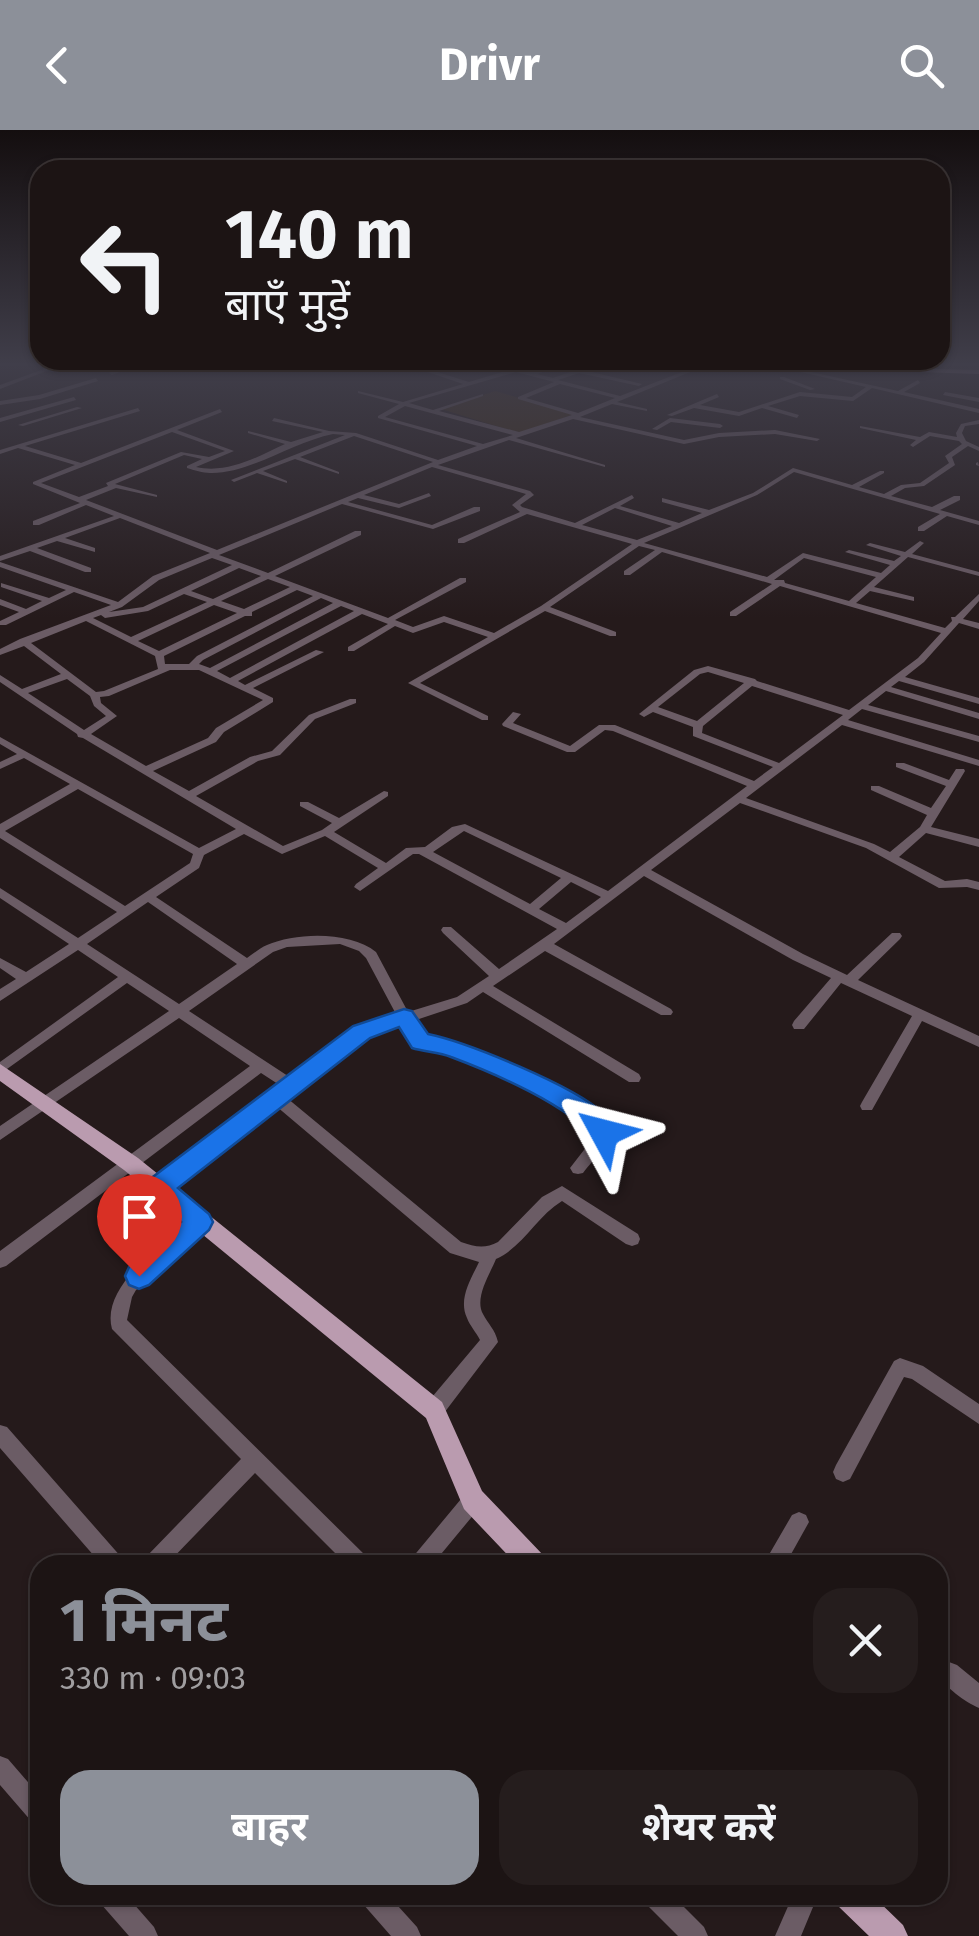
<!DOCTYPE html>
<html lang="hi">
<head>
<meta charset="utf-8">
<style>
  :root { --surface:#1c1414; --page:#251d1d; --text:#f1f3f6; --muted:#a09ea0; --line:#3a3334; --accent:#8c9099 }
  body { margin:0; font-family:"Fira Sans","Noto Sans Devanagari",sans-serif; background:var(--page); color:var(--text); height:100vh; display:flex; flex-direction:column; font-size:38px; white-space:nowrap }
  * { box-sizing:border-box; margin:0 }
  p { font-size:32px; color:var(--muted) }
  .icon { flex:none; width:55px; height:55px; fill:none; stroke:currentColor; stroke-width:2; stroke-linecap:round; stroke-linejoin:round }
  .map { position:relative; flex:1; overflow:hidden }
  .sheet { position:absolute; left:30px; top:1425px; width:918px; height:350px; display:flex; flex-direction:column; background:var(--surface); border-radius:30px; box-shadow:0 2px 8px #0004,0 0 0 2px var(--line) }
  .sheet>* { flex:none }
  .banner { position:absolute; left:30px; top:30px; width:920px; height:210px; border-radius:30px; box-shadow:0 2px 8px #0004,0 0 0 2px var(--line); background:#1c1414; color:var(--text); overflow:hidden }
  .pin { position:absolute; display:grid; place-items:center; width:85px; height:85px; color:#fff; margin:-102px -42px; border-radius:50% 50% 50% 0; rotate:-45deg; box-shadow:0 0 10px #0007 }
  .pin .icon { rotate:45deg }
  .me { position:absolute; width:110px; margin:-55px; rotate:308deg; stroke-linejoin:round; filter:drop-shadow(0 0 8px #0008) }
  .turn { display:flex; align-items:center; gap:35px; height:210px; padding:0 30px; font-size:45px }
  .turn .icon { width:130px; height:130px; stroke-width:2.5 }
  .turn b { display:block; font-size:70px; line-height:85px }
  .round { display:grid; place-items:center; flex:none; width:105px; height:105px; border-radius:30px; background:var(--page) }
  .head { display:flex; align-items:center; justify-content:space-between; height:170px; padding:0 30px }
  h1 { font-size:60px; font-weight:700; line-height:75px; color:var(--accent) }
  .cta { display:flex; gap:20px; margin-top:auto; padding:20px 30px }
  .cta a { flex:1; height:115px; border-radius:30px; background:var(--accent); color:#fff; font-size:40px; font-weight:700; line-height:115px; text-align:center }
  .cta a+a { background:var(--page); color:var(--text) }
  header { display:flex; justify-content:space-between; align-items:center; height:130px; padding:0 30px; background:var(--accent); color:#fff; font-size:45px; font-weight:700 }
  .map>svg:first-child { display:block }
  .green { fill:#3c2911 }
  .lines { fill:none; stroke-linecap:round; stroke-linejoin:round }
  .minor { fill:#6b5c65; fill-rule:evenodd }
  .major { fill:#ba9baf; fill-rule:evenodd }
  .route { fill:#1a73e8; stroke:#114b97; stroke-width:2.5 }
</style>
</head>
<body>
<header><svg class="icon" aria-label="back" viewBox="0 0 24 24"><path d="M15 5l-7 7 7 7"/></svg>Drivr<svg class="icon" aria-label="search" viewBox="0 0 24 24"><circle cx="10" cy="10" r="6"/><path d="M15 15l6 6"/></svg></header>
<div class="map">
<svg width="979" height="1806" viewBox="0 0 979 1806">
  <rect width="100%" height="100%" fill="#251a1b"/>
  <!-- green -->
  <path class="green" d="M495,261L575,284L519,303L441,279Z"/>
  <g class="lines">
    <!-- minor -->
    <path class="minor" d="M55,235H62L0,259V255Z
      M68,235L122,238L138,235L112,245L109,243L115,240Z
      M190,235L209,237L227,235L209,241Z
      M407,235H415L469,252L516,238L531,242L553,235H561L537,244L553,248L579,239L642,254L639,256L579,243L558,250L620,266L700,235H707L617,272L647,279V281L612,274L580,287L684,310L719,303L775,300L820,309L817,311L775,304L719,307L684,314L573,289L516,308L605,335V337L509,310L438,335L530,361L534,365L520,375L522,377L575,393L632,365L634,368L620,376L679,393L702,383L662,372V368L709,380L753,363L793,338L852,355L880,341H884V343L859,357L884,364L901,355L920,353L949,333L945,326L962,314L959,311L930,306L913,317L910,315L916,310L860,298V296L920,307L929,302L957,307L956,303L961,294L979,290V294L965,296L962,303L966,311L979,317V321L968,316L952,327L955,335L924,356L905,358L891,366L932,377L954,366H960V370L940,380L979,391V395L947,386L924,401H918V397L940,384L794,342L757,365L644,413L767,447L803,423L881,443L890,435L845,422L849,420L894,431L901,426L866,415L870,413L905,422L920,411L924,413L912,424L979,442V446L908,427L874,457L914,467V471L870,461L856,473L945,498L952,491L951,487H955L979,464V471L963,489L979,493V499L959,493L924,532L905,547L979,568V574L899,551L891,557L979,583V589L886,561L868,575L979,606V612L862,579L848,590L979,630V636L842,595L746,668L874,714L890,722L920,697L927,685L871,660V656H879L931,678L946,656L896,637V633H904L949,650L956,639H964L965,641L931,697L979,709V717L926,703L899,727L945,751L967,749L979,752V760L967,757L939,758L866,718L740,673L651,740L803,824L847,845L892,803H900L902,806L900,809L858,850L979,906V917L922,891L872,980H862L860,976L862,972L912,886L841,853L804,899H794L792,895L794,891L831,848L793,830L644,746L554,814L671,879L673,882L671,885H661L545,821L493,856L639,944L641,948L639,952H629L483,862L467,873L413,891L421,905C489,920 547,958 607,992C612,1013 596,1026 583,1043L578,1044L573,1043L570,1038L594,1007V999L506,948L449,922L411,913L401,894L367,906L300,957L298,961L287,968L461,1112C475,1117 485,1119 498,1112L542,1067L562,1056L638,1104L640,1109L638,1114L632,1116L626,1114L562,1071C536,1087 524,1116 496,1129C490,1144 474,1168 483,1184C488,1194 495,1199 498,1212L441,1287L434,1289L427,1287L425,1280L427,1273L480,1210C476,1202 470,1196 467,1188C458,1169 471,1149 479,1132L450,1123L276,976L165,1062L159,1064L153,1062L151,1057L153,1052L281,956L261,943L6,1136L0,1138V1121L250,936L179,888L0,1010V996L169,881L127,853L0,944V932L118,847L78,820L0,871V859L16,849L0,838V828L26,842L69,814L0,768V758L78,808L117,782L0,708V694L70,654L24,628L0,639V632L17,624L0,614V607L199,718L236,699L83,608L78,607L77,604L0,552V545L22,559L61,544L24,516L0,525V519L20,509L111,475L74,462L6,495H0V491L19,482L0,475V469L26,479L42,471L1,457V453L49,468L66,460L0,437V432L118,472L153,446L210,423L120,388L65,408L95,418V422L57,411L37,418L91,438V442H85L30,421L0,431V426L114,386L86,375L39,395H33V391L80,373L33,354V352L75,335L18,318L0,324V320L138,278L140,281L25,316L81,333L220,279L222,282L177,300L234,321L196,337C228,344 257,327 285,314L248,303V301L291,312L323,302L272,291L274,288L329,301L356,303L438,330L477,316L378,288V286L399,274L358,263V261L403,272L463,254ZM516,242L554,252L518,267V269L572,285L519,302L439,281L483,266V264L433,280L409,273ZM560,254L615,268L578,283L526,268ZM405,276L513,305L483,314L385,287ZM172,302L225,321L209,327L181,322L106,353L108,356L79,367L41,353ZM333,304L345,305L231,350L234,352L257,343L287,353V351L263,341L295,329L339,344V342L300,327L354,306L433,332L217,420L86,370L116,358L157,367V365L115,354L184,325L202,329L187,336V338C194,340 203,343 210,343C249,344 293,312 333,304ZM432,337L526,364L512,375L520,382L458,409V413H464L527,384L632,414L541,476L494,503L444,486L413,497L395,490L466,452V448H460L388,488L275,446L361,405V401H355L268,443L219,425L342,374L433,399L480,381V377H474L432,395L348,372L358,368L399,378L431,366L429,363L399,374L364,365ZM615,378L672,396L637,410L582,395ZM639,416L655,420L624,441V445H630L662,422L772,454L730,482V486H736L780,456L941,503L918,528L849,580L757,551L755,549L708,536L694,540L639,584L644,587L653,582L693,597V606L773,637L754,651L615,595H599L570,616L513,593L521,584L513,582L502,594L503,596L567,622H575L605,600L613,601L747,656L608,761L465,694L452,697L425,717L406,718L386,733L334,702L388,666V662L384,661L339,688L308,672H300V676L332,693L322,700L283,716L196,666L258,631L280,625L315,589L356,573V569H350L309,585L272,621L250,627L189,661L153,641L216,612L224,602L273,572V568L253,558L324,522L316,520L245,555L238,551L362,484L388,494L348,517V521H354L395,496L413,503L444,492L488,507L408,553L482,590H488V586L420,553L545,481L610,506H616V502L550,477ZM212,428L232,435L143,477L109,482L122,477L159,450ZM804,428L876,447L849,471L785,453L784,450H774ZM239,438L261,446L213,469L191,461ZM268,449L290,457L244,479L221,471ZM297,460L313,466L197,526L189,534H165L164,526L245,486H252V482ZM184,464L207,472L131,507L93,488L101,485L105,488L148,481ZM321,468L333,473L210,538L199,534L203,530ZM214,475L237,483L159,521L138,511ZM341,476L354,481L230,548L217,541ZM86,491L155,526L158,539L104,561L96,562L31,513ZM170,540H199L263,570L216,598L208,608L146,636L91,604L117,586L101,573L100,567L109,566ZM708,542L744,553L697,591L658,577L700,544ZM67,549L90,566L94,576L106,586L84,600L28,563ZM752,556L843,585L779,633L702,603L703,596ZM78,659L193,724L190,733L125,776L5,701ZM464,701L561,748L530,774L433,722ZM244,704L282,724L325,706L378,738L356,754L354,757L360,761L413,724H419L557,799L499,839L451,797H443L441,800L443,803L489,846L457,867L408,882L376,822C351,801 296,802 267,815C260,818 253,824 247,828L156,767L199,738L204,725ZM571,752L601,767L566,793L539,779ZM148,772L237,834L179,874L87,814ZM340,814L359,821L366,828L397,886L357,898L291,948L189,881L273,822L287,817Z
      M443,235H451L467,240L464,242Z
      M779,235L898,261L918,250L920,253L904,262L979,279V283L872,258L853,271L800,266L768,276L799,285L797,288L762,278L739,286L694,278L672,286L667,285L717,264L719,267L700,275L739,282L800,262L852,267L866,257L779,237Z
      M780,247H784L815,259L810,260L780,249Z
      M96,248L98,251L40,269L0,275V271L39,265Z
      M945,262L979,268V272L943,265Z
      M74,267L76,270L0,292V288Z
      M77,277L82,278L23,296L18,295Z
      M670,288L720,294L723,296L720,298L671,292L657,300L652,299Z
      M978,332L979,336L976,335V333Z
      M200,1085L206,1087L208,1092L206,1097L136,1160L132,1167L127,1190L368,1428L371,1435H347L255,1343L166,1435H142L145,1428L241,1329L112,1199C100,1155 166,1112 194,1087Z
      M900,1228L923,1236L979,1274V1294L912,1249L904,1247L850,1349L843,1352L836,1349L833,1342L836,1335L894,1231Z
      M0,1295L7,1297L122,1428L125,1435H102L0,1318Z
      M473,1360L480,1363L483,1370L480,1377L432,1435H409L412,1428L466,1363Z
      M799,1382L806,1385L809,1392L785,1435H763L792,1385Z
      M949,1532L957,1535L979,1553V1578C965,1572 944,1557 938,1543L941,1535Z
      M0,1626L8,1629L40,1666V1696L32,1692L0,1655Z
      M98,1765H126L154,1797L158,1806H129L101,1774Z
      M360,1765H388L417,1797L421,1806H391L363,1774Z
      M643,1765H672L704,1797L708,1806H678L646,1774Z
      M793,1765H818L801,1806H775Z"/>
    <!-- major -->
    <path class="major" d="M766,235L979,240V244L769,237Z
      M0,934L138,1028L442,1272L482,1361L544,1426L548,1435H517L464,1379L426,1288L124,1040L0,951Z
      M833,1765H872L903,1795L908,1806H869L838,1776Z"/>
  </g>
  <!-- sky -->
  <linearGradient id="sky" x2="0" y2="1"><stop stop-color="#140e0f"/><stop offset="0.48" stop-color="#403e4a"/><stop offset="1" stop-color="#403e4a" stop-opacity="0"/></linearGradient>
  <rect width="979" height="488" fill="url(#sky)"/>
  <!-- route -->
  <path class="route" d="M404,879L412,881L428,904C467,912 574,956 603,983C608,988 613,997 616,1003L612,1010H595C572,976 491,942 451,927C439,922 425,922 412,918L399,897L370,908L178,1058L209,1084L213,1092L209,1100L149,1155L139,1159L129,1155L125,1146L129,1137L181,1092L147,1057L150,1049L353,896Z"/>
</svg>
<div class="pin" style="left:139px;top:1146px;background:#d93025"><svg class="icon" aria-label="arrive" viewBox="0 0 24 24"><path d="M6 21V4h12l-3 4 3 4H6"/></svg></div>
<svg class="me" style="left:604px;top:1003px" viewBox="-20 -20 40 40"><path d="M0-17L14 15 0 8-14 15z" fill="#1a73e8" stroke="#fff" stroke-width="4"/></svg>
<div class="banner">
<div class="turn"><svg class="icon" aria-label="left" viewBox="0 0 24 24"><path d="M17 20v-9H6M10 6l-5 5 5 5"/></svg><div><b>140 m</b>बाएँ मुड़ें</div></div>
</div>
<section class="sheet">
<div class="head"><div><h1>1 मिनट</h1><p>330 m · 09:03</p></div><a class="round"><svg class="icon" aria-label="close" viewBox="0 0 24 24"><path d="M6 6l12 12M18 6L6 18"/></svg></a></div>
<div class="cta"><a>बाहर</a><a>शेयर करें</a></div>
</section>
</div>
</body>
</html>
